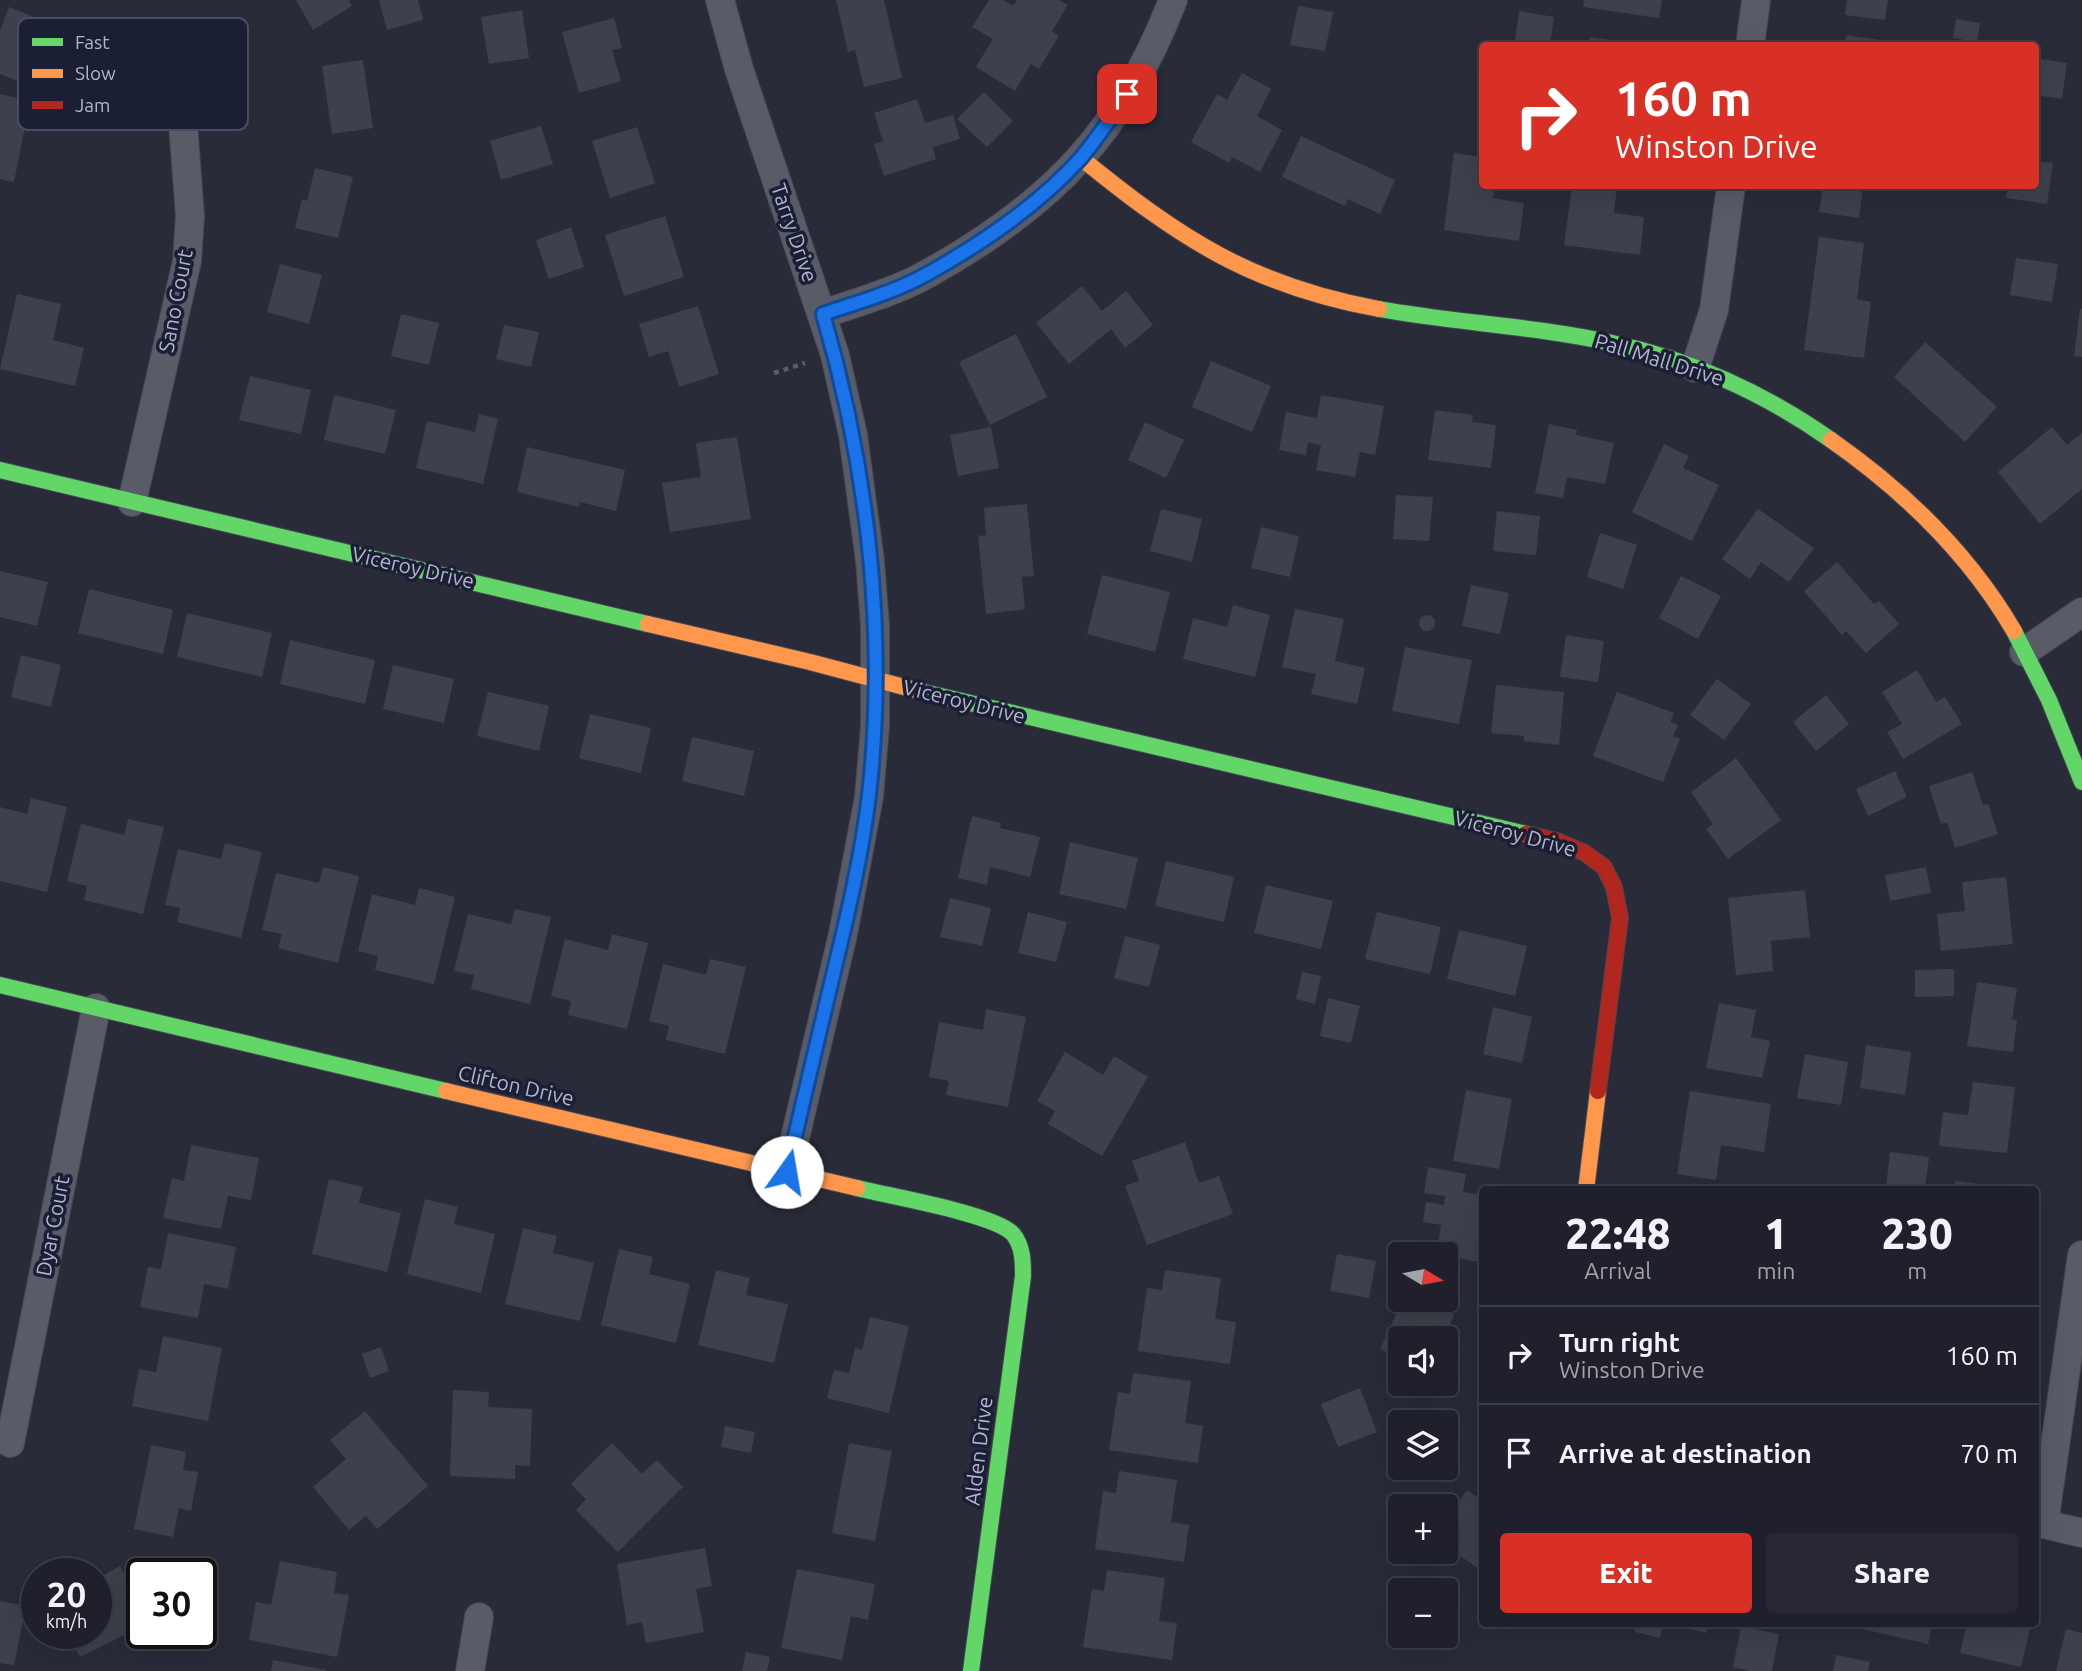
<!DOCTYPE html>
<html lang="en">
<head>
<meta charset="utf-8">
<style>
  :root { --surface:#1f202b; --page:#272833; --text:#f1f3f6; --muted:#a1a3a9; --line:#3c3e47; --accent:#d93025 }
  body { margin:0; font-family:Ubuntu,sans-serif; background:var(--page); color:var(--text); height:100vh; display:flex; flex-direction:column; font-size:26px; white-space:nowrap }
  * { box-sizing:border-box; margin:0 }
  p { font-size:23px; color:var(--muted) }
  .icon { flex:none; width:38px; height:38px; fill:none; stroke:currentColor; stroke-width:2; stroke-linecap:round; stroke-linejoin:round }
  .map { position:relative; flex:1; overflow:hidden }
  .sheet { position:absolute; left:1479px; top:1186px; width:560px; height:441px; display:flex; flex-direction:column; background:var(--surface); border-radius:7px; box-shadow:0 7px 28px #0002,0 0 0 2px var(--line) }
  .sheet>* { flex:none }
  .hud { position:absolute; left:1479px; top:42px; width:560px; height:147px; border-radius:7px; box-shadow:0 7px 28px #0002,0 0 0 2px var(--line); background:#d93025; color:#fff; overflow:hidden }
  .needle { width:46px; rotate:100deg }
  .buttons { position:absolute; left:1388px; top:1242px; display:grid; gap:14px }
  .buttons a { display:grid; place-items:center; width:70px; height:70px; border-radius:7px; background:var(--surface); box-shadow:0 7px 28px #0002,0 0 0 2px var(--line); font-size:35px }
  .speed { position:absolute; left:21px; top:1558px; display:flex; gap:14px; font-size:35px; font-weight:700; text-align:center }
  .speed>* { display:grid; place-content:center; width:91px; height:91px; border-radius:50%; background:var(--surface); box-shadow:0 7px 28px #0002,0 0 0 2px var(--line); line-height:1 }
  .speed small { font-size:18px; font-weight:400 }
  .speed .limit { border:4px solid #111; border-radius:10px; background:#fff; color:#111 }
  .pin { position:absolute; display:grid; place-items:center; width:60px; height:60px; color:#fff; margin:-30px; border-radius:14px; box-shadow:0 4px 10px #0006 }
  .me { position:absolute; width:77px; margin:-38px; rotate:13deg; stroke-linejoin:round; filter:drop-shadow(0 0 5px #0008) }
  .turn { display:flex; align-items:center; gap:24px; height:147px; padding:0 21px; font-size:32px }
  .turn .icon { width:91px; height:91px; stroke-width:2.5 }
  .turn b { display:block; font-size:49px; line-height:60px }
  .eta { display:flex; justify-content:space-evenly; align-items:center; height:119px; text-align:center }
  .eta b { font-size:42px; font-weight:800; line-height:49px }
  .action { display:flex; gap:14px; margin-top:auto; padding:14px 21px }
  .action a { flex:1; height:80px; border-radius:7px; background:var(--accent); color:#fff; font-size:28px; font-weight:800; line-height:80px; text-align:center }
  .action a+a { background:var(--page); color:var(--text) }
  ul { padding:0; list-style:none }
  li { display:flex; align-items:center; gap:21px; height:98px; padding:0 21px; border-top:2px solid var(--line) }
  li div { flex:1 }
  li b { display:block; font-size:26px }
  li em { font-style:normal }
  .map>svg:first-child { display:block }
  .building { fill:#3e404d }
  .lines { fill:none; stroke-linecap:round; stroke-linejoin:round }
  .street-casing { stroke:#444653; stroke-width:30 }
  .fast-casing { stroke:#444653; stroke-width:18 }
  .slow-casing { stroke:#444653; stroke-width:18 }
  .jam-casing { stroke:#444653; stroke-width:18 }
  .path { stroke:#5b5e69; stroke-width:4.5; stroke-dasharray:5 5; stroke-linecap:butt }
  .street { stroke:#595b67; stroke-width:28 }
  .fast { stroke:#63d668; stroke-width:16 }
  .slow { stroke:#ff974d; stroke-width:16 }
  .jam { stroke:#b3261e; stroke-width:16 }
  .route-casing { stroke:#114b97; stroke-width:18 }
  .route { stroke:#1a73e8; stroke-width:12 }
  .labels { text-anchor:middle; stroke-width:7; stroke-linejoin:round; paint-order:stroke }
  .street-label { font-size:21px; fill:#b3b5cb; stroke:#1b1f35 }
  .key { fill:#1b1f35; stroke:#494c62; stroke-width:2 }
  .key-label { font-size:19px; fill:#b3b5cb }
</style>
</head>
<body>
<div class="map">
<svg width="2082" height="1671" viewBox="0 0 2082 1671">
  <rect width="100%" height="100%" fill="#292b39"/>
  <!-- building -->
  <path class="building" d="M296,0H349L352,6L313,30Z
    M379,0H418L423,20L387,30Z
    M836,0H884L902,78L864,87L855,50L848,52Z
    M989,0H1003L1013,6L1017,0H1059L1068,5L1052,31L1059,36L1039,69L1031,64L1015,91L976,67L993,39L972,27Z
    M1584,0H1662L1659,18L1583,7Z
    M1847,0H1888L1885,20L1845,15Z
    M1298,6L1333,12L1325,51L1290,45Z
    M9,7L54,25L30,86L0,74V31Z
    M522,10L529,58L489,64L481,17Z
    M1519,11L1554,17L1550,46H1514Z
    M614,18L622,48L612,50L621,81L579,93L562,32Z
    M1956,19L1980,23L1977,42L1953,38Z
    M1846,35L1907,44V46H1845Z
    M1590,37L1642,44V46H1589Z
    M2035,58L2067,63L2062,99L2035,95Z
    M363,60L373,128L332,134L322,66Z
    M1242,73L1271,89L1257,116L1282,130L1260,172L1232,157L1229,163L1191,142L1217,94L1227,100Z
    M984,92L1013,121L987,147L957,119Z
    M0,94L30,101L14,182L0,179Z
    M917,99L925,123L953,115L960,139L933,147L936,159L884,176L874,144L883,141L874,113Z
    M541,126L553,164L501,180L490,141Z
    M637,127L655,183L610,198L592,141Z
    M1301,136L1395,180L1380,214L1348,199L1345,206L1282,177Z
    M1454,153L1482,157V186H1495L1493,198L1524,203L1519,241L1444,230Z
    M2035,161L2053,163L2047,204L2006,198L2008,186H2035Z
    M315,168L353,177L338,238L295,228L302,199L307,201Z
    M1572,186H1617L1614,213L1644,217L1640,255L1564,245Z
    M1823,186H1863L1859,218L1819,212Z
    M665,216L684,277L624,296L605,235Z
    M571,227L584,267L549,279L536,240Z
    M1819,237L1864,243L1857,299L1871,302L1864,358L1804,350Z
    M2016,258L2058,264L2052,302L2010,295Z
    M280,264L322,275L309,324L267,312Z
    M1082,286L1102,311L1126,291L1153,325L1125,348L1111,329L1069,364L1036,323Z
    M17,294L61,304L53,340L84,348L75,386L0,369Z
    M698,306L719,374L679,387L668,351L649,357L639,324Z
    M2080,309H2082V357L2074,356Z
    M401,314L439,323L429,365L391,356Z
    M504,325L539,332L531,367L496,359Z
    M1016,334L1047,397L990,425L959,362Z
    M1925,342L1997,407L1965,442L1894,377Z
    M1211,361L1271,386L1252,432L1192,407Z
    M250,376L311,390L301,434L239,420Z
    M334,395L396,410L385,454L324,440Z
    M1321,395L1384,406L1375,455L1360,452L1355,477L1316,470L1321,445L1308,443L1306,455L1279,450L1286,412L1317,418Z
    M1435,410L1473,415L1472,422L1496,425L1491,468L1428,460Z
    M479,414L498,419L483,484L416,468L427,421L475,432Z
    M1145,422L1184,440L1166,478L1128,460Z
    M1549,424L1577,430L1576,435L1614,443L1605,484L1567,477L1563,498L1535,493Z
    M991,427L999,468L958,476L950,435Z
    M2052,427L2067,445L2082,433V489L2040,524L1998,472Z
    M737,437L751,519L670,532L662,483L701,477L696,443Z
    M1664,444L1689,456L1683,468L1719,485L1692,541L1632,512Z
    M527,447L625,470L616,511L580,502L579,507L517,492Z
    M1396,495L1433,497L1429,541L1393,539Z
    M1027,504L1034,576L1022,577L1025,609L986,614L978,536L986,535L984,508Z
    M1161,509L1202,519L1192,562L1150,551Z
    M1758,509L1814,548L1789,582L1761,562L1750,579L1722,559Z
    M1497,511L1540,516L1536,555L1493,551Z
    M1261,527L1299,536L1290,577L1251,568Z
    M1600,533L1637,545L1623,589L1587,577Z
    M1837,562L1874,604L1879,601L1899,624L1866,653L1846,631L1842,635L1804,591Z
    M0,571L48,582L37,626L0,617Z
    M1102,575L1170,592L1155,652L1087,634Z
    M1681,576L1721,596L1698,639L1659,618Z
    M1471,585L1509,593L1500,634L1462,626Z
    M89,589L173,610L163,654L78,633Z
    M1233,605L1270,615L1255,677L1183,659L1193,618L1227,627Z
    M1295,609L1344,619L1335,661L1365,668L1357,704L1311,694L1316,674L1282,667Z
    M187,613L272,633L262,677L177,657Z
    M1419 623a8 8 0 1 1 16 0a8 8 0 1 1-16 0Z
    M1566,635L1604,641L1598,682L1560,677Z
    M290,640L375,660L365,704L280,684Z
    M1405,647L1472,660L1459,724L1392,711Z
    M21,655L61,665L51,707L11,697Z
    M393,665L454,679L444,723L383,709Z
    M1917,670L1936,702L1945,697L1962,724L1903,759L1887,732L1902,724L1882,692Z
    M1717,679L1751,704L1724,740L1690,715Z
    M1496,685L1564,692L1559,745L1524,741V736L1491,733Z
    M488,692L549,706L539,751L477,736Z
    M1617,692L1674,713L1670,722L1678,725L1673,736L1680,739L1663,782L1593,756Z
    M1826,695L1849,724L1816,751L1793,722Z
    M590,714L651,728L641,773L579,758Z
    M692,737L754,751L744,796L682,781Z
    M1736,758L1781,820L1728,859L1706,829L1713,824L1691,792Z
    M1895,771L1907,797L1868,816L1856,789Z
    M1972,772L1983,805L1988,804L1998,834L1955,848L1947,822L1941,824L1929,786Z
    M31,798L67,807L47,892L0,881V807L27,814Z
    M972,816L1001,823L1000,828L1040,837L1030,877L990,867L987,885L958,878Z
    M128,819L164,827L143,914L84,900L87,886L67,881L81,824L124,835Z
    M1070,842L1138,858L1126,909L1059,894Z
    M225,843L262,852L241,938L177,922L180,908L165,905L178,849L221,859Z
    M1166,861L1234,877L1224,922L1155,906Z
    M323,867L359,876L338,963L278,948L282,934L262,930L276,873L319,883Z
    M1926,867L1931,893L1890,901L1885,875Z
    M2006,877L2013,944L1941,951L1937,914L1965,911L1962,882Z
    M1266,885L1333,901L1321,949L1254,933Z
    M419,888L455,897L434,984L375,970L378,956L358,951L372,894L415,905Z
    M1805,890L1810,937L1771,941L1773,971L1736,975L1728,898Z
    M950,898L991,908L982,946L940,937Z
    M515,909L551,917L530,1004L471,989L474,975L454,971L468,914L511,924Z
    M1028,912L1067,922L1056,962L1018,953Z
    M1377,912L1441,927L1430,974L1365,959Z
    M1459,930L1527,946L1515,996L1447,979Z
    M612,934L648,943L627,1029L568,1015L571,1001L551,996L565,939L608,950Z
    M1125,936L1160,945L1149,987L1114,978Z
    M710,959L746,967L725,1054L666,1040L669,1026L649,1021L663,964L706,975Z
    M1954,969V996L1915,997V970Z
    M1302,972L1321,976L1315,1004L1296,999Z
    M1977,982L2017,988L2012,1019L2017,1020L2013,1052L1967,1046Z
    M1328,998L1360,1006L1351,1043L1320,1036Z
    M1719,1003L1756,1010L1751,1037L1770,1041L1762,1078L1706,1068Z
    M1493,1007L1532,1017L1522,1063L1483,1054Z
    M986,1009L1026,1017L1008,1107L946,1095L949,1081L929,1077L939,1022L983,1030Z
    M1866,1045L1911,1052L1905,1095L1860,1088Z
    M1065,1052L1103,1075L1114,1056L1148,1077L1102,1156L1048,1124L1055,1111L1037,1101Z
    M1805,1054L1848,1062L1841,1105L1797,1098Z
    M1973,1082L2015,1087L2007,1153L1939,1146L1943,1112L1968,1115Z
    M1466,1090L1512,1099L1499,1169L1453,1161Z
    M1690,1091L1771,1104L1764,1152L1721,1145L1716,1180L1677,1174Z
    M1185,1142L1199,1183L1219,1176L1233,1214L1147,1245L1125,1186L1139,1181L1132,1161Z
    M191,1145L259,1158L251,1200L228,1196L221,1229L163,1218L172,1178L184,1181Z
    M1890,1152L1929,1157L1925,1190L1886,1188Z
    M1428,1167L1466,1174L1463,1192L1482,1195L1481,1262L1436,1255L1441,1225L1423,1222L1426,1202L1444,1205L1445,1196L1424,1193Z
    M329,1179L363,1187L359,1203L401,1213L387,1272L312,1254Z
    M1955,1181L1997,1186V1190H1954Z
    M425,1199L458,1207L454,1224L495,1234L481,1293L407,1274Z
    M523,1228L557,1236L553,1253L594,1263L580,1321L505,1304Z
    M168,1233L236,1247L228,1289L204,1284L198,1318L140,1307L148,1267L161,1269Z
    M619,1249L653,1257L649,1274L690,1284L676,1343L601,1325Z
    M1337,1254L1376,1261L1369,1298L1330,1291Z
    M716,1270L750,1278L746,1295L788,1304L774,1363L698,1345Z
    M1165,1270L1221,1278L1215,1319L1236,1322L1230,1364L1138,1351L1147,1288L1162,1290Z
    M1403,1300H1422L1454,1315L1443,1339H1400V1358L1380,1349Z
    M870,1317L909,1326L889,1413L827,1398L834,1370L849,1373L855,1348L862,1350Z
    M163,1336L222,1348L208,1421L132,1406L139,1369L156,1372Z
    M381,1347L389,1371L370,1378L362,1354Z
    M1133,1373L1191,1381L1185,1423L1203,1426L1198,1463L1109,1450L1118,1392L1130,1394Z
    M1360,1388L1377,1432L1338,1447L1321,1404Z
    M453,1390L489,1392L488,1407L532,1409L530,1466L515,1465V1479L450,1476Z
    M1438,1407L1443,1423H1400L1399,1447L1392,1421Z
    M365,1411L428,1486L377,1529L366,1516L349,1530L313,1487L346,1459L330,1440Z
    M725,1426L755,1432L751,1453L721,1447Z
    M1446,1434L1456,1468L1410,1482L1406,1468H1446Z
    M612,1443L642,1474L657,1460L683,1487L618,1552L576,1510L586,1499L571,1484Z
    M849,1443L892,1451L875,1541L832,1533Z
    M151,1445L186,1452L183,1470L198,1472L191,1511L179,1508L173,1537L134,1529Z
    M1119,1471L1177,1480L1171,1522L1189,1525L1184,1562L1095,1549L1103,1491L1116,1493Z
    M1467,1490L1482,1500V1571L1446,1546V1521Z
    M705,1548L712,1586L696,1589L704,1632L646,1643L642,1622L627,1625L617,1564Z
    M280,1561L337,1572L334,1593L349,1595L337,1657L249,1640L256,1602L271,1605Z
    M120,1566L142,1607V1626L80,1657L68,1633H96V1579Z
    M797,1569L875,1584L868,1620L851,1616L842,1660L781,1648Z
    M1107,1570L1165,1578L1159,1621L1177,1623L1172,1660L1083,1647L1092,1589L1104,1591Z
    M0,1601L26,1606L14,1665L0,1663Z
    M1636,1624H1663L1660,1638L1635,1632Z
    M1672,1624H1708L1706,1633Z
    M1859,1624H1932L1928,1644L1858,1628Z
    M1967,1624H2031L2021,1667L1960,1653Z
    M1741,1626L1779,1634L1772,1671H1750L1733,1667Z
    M2066,1629L2082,1633V1671H2056Z
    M746,1652L770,1657L767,1671H742Z
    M1836,1655L1870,1662L1868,1671H1833Z
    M273,1660L326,1670V1671H271Z"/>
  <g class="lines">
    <defs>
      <path id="street" d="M720,0L739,69L835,355L853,435L870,561L875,625V726L869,797L843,934L787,1172
        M1750,46L1756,0
        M823,314C858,302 895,292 927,274C980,245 1039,204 1079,159C1120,114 1151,57 1173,0
        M1695,368L1714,310L1731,186
        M132,502L187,261L190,216L181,97
        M2024,652L2082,612
        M10,1443L96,1008
        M2035,1522L2082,1533
        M2044,1524L2082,1255
        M470,1671L479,1617"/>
      <path id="fast" d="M1379,309C1456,323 1535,326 1612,343C1690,359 1766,394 1831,440
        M0,470L648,624
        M2014,631L2049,700L2082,782
        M919,691L1526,834
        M0,985L446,1091
        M857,1188C888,1196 995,1214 1013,1234C1023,1246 1023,1262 1023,1276L971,1671"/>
      <path id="slow" d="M1081,158C1179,238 1252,286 1379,309
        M1831,440C1904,491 1969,554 2014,631
        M648,624L810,662L919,691
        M446,1091L857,1188
        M1586,1190L1598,1091"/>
      <path id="jam" d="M1526,834L1557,841L1585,853L1604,867L1614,887L1620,918L1598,1091"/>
    </defs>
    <!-- street casing -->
    <use href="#street" class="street-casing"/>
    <!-- fast casing -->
    <use href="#fast" class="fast-casing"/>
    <!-- slow casing -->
    <use href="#slow" class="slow-casing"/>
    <!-- jam casing -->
    <use href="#jam" class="jam-casing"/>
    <!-- path -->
    <path class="path" d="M774,373L805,363"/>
    <!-- street -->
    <use href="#street" class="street"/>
    <!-- fast -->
    <use href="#fast" class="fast"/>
    <!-- slow -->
    <use href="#slow" class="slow"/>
    <!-- jam -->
    <use href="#jam" class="jam"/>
  </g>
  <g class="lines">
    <defs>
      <path id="route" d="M787,1172C802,1105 818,1038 834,971C848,913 862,854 869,795C887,635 868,469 823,314C858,302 895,292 927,274C981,244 1038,205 1080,159C1097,139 1112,116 1127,94"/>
    </defs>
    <!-- route casing -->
    <use href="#route" class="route-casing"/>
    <!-- route -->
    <use href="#route" class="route"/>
  </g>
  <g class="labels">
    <!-- street labels -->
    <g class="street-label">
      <text transform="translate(794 233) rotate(71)" y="7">Tarry Drive</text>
      <text transform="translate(176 301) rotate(-79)" y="7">Sano Court</text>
      <text transform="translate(1659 360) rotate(17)" y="7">Pall Mall Drive</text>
      <text transform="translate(413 568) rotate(13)" y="7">Viceroy Drive</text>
      <text transform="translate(964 702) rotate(14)" y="7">Viceroy Drive</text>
      <text transform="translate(1515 834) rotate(15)" y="7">Viceroy Drive</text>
      <text transform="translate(516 1086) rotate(13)" y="7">Clifton Drive</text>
      <text transform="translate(53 1226) rotate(-79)" y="7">Dyar Court</text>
      <text transform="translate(979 1451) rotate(-83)" y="7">Alden Drive</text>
    </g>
  </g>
  <!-- legend -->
  <rect x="18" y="18" width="230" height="112" rx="10" class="key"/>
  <rect x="32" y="38" width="31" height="8" fill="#63d668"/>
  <rect x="32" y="69" width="31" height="9" fill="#ff974d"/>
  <rect x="32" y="101" width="31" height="8" fill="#b3261e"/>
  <g class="key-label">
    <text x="75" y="49">Fast</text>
    <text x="75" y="80">Slow</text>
    <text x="75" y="112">Jam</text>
  </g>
</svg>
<div class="buttons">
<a><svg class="needle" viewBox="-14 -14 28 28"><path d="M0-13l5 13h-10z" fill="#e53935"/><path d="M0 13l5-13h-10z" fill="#a1a3a9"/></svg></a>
<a><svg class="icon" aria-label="sound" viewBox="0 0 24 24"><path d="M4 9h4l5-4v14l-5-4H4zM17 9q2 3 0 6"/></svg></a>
<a><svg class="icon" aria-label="layers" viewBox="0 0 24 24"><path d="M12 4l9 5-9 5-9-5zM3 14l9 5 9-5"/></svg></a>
<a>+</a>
<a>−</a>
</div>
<div class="speed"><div>20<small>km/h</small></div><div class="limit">30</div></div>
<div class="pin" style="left:1127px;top:94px;background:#d93025"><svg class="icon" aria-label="arrive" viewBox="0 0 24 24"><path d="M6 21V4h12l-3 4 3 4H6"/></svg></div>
<svg class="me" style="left:787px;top:1172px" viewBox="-20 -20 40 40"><circle r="19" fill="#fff"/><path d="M0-13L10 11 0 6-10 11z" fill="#1a73e8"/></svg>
<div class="hud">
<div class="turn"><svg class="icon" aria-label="right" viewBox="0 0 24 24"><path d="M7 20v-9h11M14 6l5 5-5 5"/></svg><div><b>160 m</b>Winston Drive</div></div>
</div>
<section class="sheet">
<div class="eta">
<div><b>22:48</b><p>Arrival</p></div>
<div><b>1</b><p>min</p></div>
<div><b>230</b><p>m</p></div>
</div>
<ul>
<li><svg class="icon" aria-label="right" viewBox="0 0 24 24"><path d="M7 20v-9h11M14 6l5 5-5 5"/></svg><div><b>Turn right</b><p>Winston Drive</p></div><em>160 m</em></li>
<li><svg class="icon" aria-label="arrive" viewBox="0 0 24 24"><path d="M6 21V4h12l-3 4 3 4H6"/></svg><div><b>Arrive at destination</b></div><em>70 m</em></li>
</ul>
<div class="action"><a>Exit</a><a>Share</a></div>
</section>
</div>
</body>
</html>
